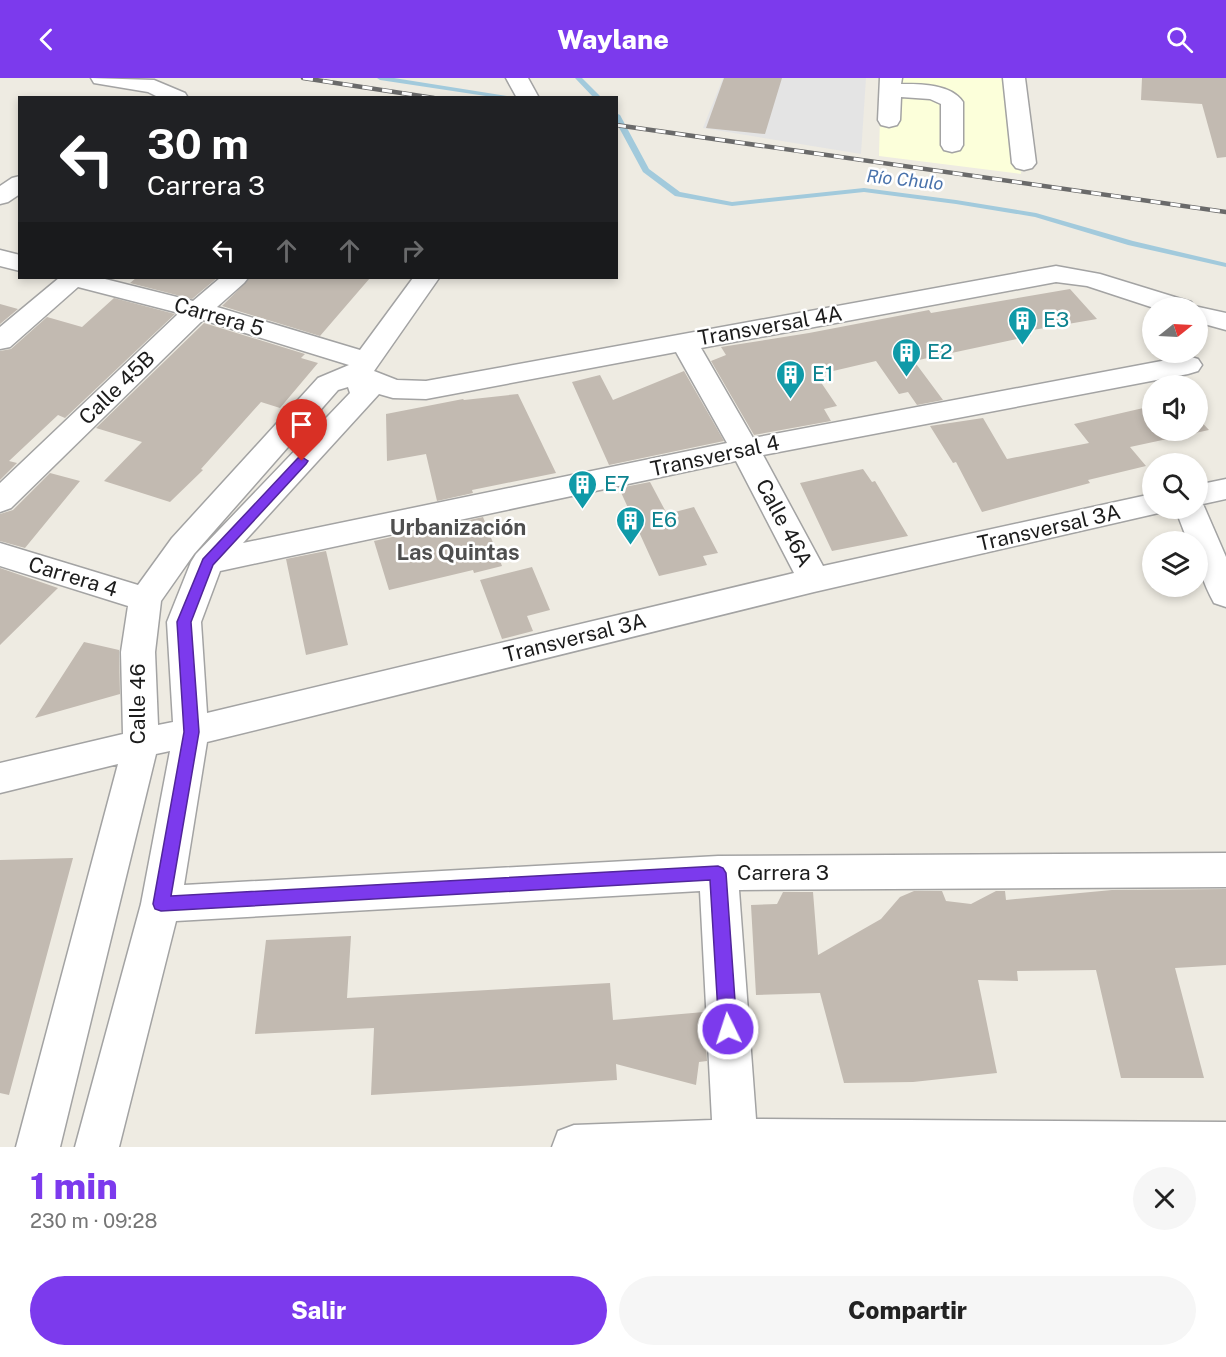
<!DOCTYPE html>
<html lang="es">
<head>
<meta charset="utf-8">
<style>
  :root { --surface:#fff; --page:#f6f6f6; --text:#222; --muted:#767676; --accent:#7c3aed }
  body { margin:0; font-family:"Public Sans",sans-serif; background:var(--page); color:var(--text); height:100vh; display:flex; flex-direction:column; font-size:22px; white-space:nowrap }
  * { box-sizing:border-box; margin:0 }
  p { font-size:20px; color:var(--muted) }
  .icon { flex:none; width:33px; height:33px; fill:none; stroke:currentColor; stroke-width:2; stroke-linecap:round; stroke-linejoin:round }
  .map { position:relative; height:1069px; overflow:hidden }
  .drawer { display:flex; flex-direction:column; background:var(--surface); flex:1 }
  .drawer>* { flex:none }
  .hud { position:absolute; left:18px; top:18px; width:600px; height:183px; border-radius:0px; box-shadow:0 3px 9px #0003; background:#202124; color:#fff; overflow:hidden }
  .needle { width:39px; rotate:72deg }
  .tools { position:absolute; left:1142px; top:219px; display:grid; gap:12px }
  .tools a { display:grid; place-items:center; width:66px; height:66px; border-radius:50%; background:var(--surface); box-shadow:0 3px 9px #0003; font-size:30px }
  .pin { position:absolute; display:grid; place-items:center; width:51px; height:51px; color:#fff; margin:-62px -26px; border-radius:50% 50% 50% 0; rotate:-45deg; box-shadow:0 0 6px #0007 }
  .pin .icon { rotate:45deg }
  .me { position:absolute; width:66px; margin:-33px; rotate:356deg; stroke-linejoin:round; filter:drop-shadow(0 0 4px #0008) }
  .turn { display:flex; align-items:center; gap:21px; height:126px; padding:0 30px; font-size:27px }
  .turn .icon { width:78px; height:78px; stroke-width:2.5 }
  .turn b { display:block; font-size:42px; line-height:51px }
  .lanes { display:flex; align-items:center; height:57px; padding:0 30px; background:#0003; justify-content:center; gap:30px; direction:ltr }
  .lanes .off { opacity:.35 }
  .round { display:grid; place-items:center; flex:none; width:63px; height:63px; border-radius:32px; background:var(--page) }
  .headline { display:flex; align-items:center; justify-content:space-between; height:102px; padding:0 30px }
  h1 { font-size:36px; font-weight:800; line-height:45px; color:var(--accent) }
  .action { display:flex; gap:12px; margin-top:auto; padding:12px 30px }
  .action a { flex:1; height:69px; border-radius:36px; background:var(--accent); color:#fff; font-size:24px; font-weight:800; line-height:69px; text-align:center }
  .action a+a { background:var(--page); color:var(--text) }
  header { display:flex; justify-content:space-between; align-items:center; height:78px; padding:0 30px; background:var(--accent); color:#fff; font-size:27px; font-weight:800 }
  .map>svg:first-child { display:block }
  .education { fill:#fcffda }
  .parking { fill:#e4e4e4 }
  .lines { fill:none; stroke-linecap:round; stroke-linejoin:round }
  .stream { fill:#a2cadc; fill-rule:evenodd }
  .building { fill:#c2bab1 }
  .minor-casing { stroke:#a3a3a3; stroke-width:3 }
  .minor { fill:#fff; fill-rule:evenodd }
  .rail-casing { stroke:#6a6a6a; stroke-width:4.5 }
  .rail { stroke:#fff; stroke-width:3; stroke-dasharray:10; stroke-linecap:butt }
  .route { fill:#7c3aed; stroke:#51269a; stroke-width:1.5 }
  .labels { text-anchor:middle; stroke-width:5; stroke-linejoin:round; paint-order:stroke }
  .far-water-label { font-size:18px; font-style:italic; fill:#4972ab; stroke:#fff }
  .street-label { font-size:21px; fill:#1c1c1c; stroke:#fff }
  .culture-label { font-size:21px; fill:#0d838f; stroke:#fff; text-anchor:start }
  .neighbourhood-label { font-size:22px; font-weight:bold; fill:#4f4f4f; stroke:#fff }
</style>
</head>
<body>
<header><svg class="icon" aria-label="back" viewBox="0 0 24 24"><path d="M15 5l-7 7 7 7"/></svg>Waylane<svg class="icon" aria-label="search" viewBox="0 0 24 24"><circle cx="10" cy="10" r="6"/><path d="M15 15l6 6"/></svg></header>
<div class="map">
<svg width="1226" height="1069" viewBox="0 0 1226 1069">
  <rect width="100%" height="100%" fill="#eeebe2"/>
  <!-- education -->
  <path class="education" d="M881,0H1013L1021,96L879,78Z"/>
  <!-- parking -->
  <path class="parking" d="M723,0H866L861,76L703,50Z"/>
  <g class="lines">
    <!-- stream -->
    <path class="stream" d="M377,0H394L520,20H499L380,2Z
      M575,0H582L602,20H594Z
      M616,35L620,37L649,91L680,114L732,124L864,110L956,122L1036,135L1133,163L1226,185V189L1128,167L1035,139L956,126L864,114L732,128L675,118L643,94L616,44Z"/>
  </g>
  <!-- building -->
  <path class="building" d="M724,0H782L765,56L706,50Z
    M1142,0H1226V79L1217,80L1202,26L1141,22Z
    M136,200H217L192,221L130,205Z
    M250,200H370L320,258L222,228Z
    M1070,211L1097,241L1027,253L1031,258L914,283L943,322L917,327L908,314L899,316L876,283L816,297L837,328L824,331L831,343L754,357L711,283L726,277L721,269L809,255L929,232L931,235Z
    M114,220L175,236L65,340L58,337L9,383L17,385L0,402V273L11,271L47,239L82,249Z
    M0,226L18,231L0,246Z
    M204,245L305,276L301,280L318,285L280,330L261,324L201,391L203,392L170,424L104,403L142,364L96,350Z
    M684,293L724,363L609,387L572,304L600,297L613,322Z
    M518,316L556,395L472,412L473,415L437,423L426,376L387,383L386,336L463,321L464,322Z
    M1152,328V352H1197V339L1209,352L1130,369L1146,388L1088,402L1090,405L982,434L956,384L953,385L930,348L983,340L1007,381L1089,365L1074,346Z
    M863,391L872,404L875,403L908,458L832,473L800,405Z
    M50,395L80,403L25,470L0,463V436L13,432Z
    M650,404L667,436L694,429L718,475L703,478L707,487L659,498L619,410Z
    M483,439L502,488L474,495L473,492L389,512L374,463Z
    M326,473L348,567L306,577L286,481Z
    M532,489L550,532L527,538L533,553L502,561L480,502Z
    M0,490L58,510L0,567Z
    M84,564L119,572L120,616L35,640Z
    M73,780L9,1017L0,1015V782Z
    M1226,811V887L1175,890L1204,1000H1121L1096,892L1017,893L1018,903L978,902L997,995L913,1004L844,1005L820,915L756,917L751,827L777,826L783,814H813L818,877L881,841L900,819L914,813H942L946,823L971,826L996,813H1005L1006,822L1112,812Z
    M351,858L347,920L610,905L613,942L704,934L707,983L699,984L696,1007L616,986L617,1002L371,1017L374,950L255,956L266,862Z"/>
  <g class="lines">
    <defs>
      <path id="minor" d="M91,0L154,2L185,15L188,20H160L148,14L94,5Z
        M506,0H528L539,20H517Z
        M880,0H902L901,6C921,6 951,6 963,24V67L960,72L952,74L944,72L941,67V26L930,21L901,19L900,42L897,47L889,49L881,47L878,42Z
        M1003,0H1025L1036,85L1032,90L1024,92L1016,90L1012,85Z
        M20,98V116L8,124L0,126V108L12,100Z
        M0,172L20,177V193L0,188Z
        M1056,188L1100,196L1191,224L1194,228L1226,235V252L1197,244V230H1154L1087,208L1056,204L701,270L753,360L1188,278L1198,281L1202,287L1198,293L1188,296L763,377L823,488L1152,416V430H1165L1163,434L814,514L207,664L184,807L718,778L1226,775V809L739,812L756,1041L1226,1044V1069H552L558,1053L574,1047L712,1042L700,813L176,843L119,1069H75L141,826L170,673L156,676L60,1069H16L118,686L0,715V685L123,656L121,574L128,528L0,488V465L138,507L172,460L318,300L349,287L203,242L11,430L0,434V405L179,235L78,209L10,269L0,271V249L59,200H101L193,223L220,200H248L244,205L217,229L360,272L413,200H439L374,293L397,302L426,303ZM676,274L727,365L243,465L379,316L393,320L426,321ZM348,309L350,315L196,476L191,484L167,544L173,644L158,647L155,574L161,523L194,476L338,312ZM736,383L794,495L207,635L201,544L220,493Z
        M1226,401V421L1203,426L1226,479V529L1214,525C1203,505 1197,487 1197,464H1188L1175,430H1197V407Z"/>
    </defs>
    <!-- minor casing -->
    <use href="#minor" class="minor-casing"/>
    <!-- minor -->
    <use href="#minor" class="minor"/>
    <defs>
      <path id="rail" d="M303,0L434,20
        M616,47L1226,134"/>
    </defs>
    <!-- rail casing -->
    <use href="#rail" class="rail-casing"/>
    <!-- rail -->
    <use href="#rail" class="rail"/>
  </g>
  <!-- route -->
  <path class="route" d="M302,379L308,383L306,386L213,487L191,544L199,654L171,818L718,788L723,790L726,795L737,951L734,957L728,960L722,957L719,951L710,802L161,833L155,831L153,826L184,654L177,544L203,481L298,380Z"/>
  <!-- icons -->
  <defs>
    <symbol id="building-pin" viewBox="-11 -11 22 30"><path d="M0 17L-7.5 6A9.5 9.5 0 1 1 7.5 6Z" fill="#0f9aa8" stroke="#fff"/><path d="M-4-6H4V6H1V3H-1V6H-4ZM-2.5-4.3h1.7v1.8h-1.7ZM.8-4.3h1.7v1.8H.8ZM-2.5-1h1.7V.8h-1.7ZM.8-1h1.7V.8H.8Z" fill="#fff"/></symbol>
  </defs>
  <g fill-rule="evenodd">
    <use href="#building-pin" x="1006" y="226" width="33" height="45"/>
    <use href="#building-pin" x="890" y="258" width="33" height="45"/>
    <use href="#building-pin" x="774" y="280" width="33" height="45"/>
    <use href="#building-pin" x="566" y="390" width="33" height="45"/>
    <use href="#building-pin" x="614" y="426" width="33" height="45"/>
  </g>
  <g class="labels">
    <!-- far-water labels -->
    <g class="far-water-label">
      <text transform="translate(905 102) rotate(6)" y="6">Río Chulo</text>
    </g>
    <!-- street labels -->
    <g class="street-label">
      <text transform="translate(219 239) rotate(16)" y="7">Carrera 5</text>
      <text transform="translate(770 248) rotate(-10)" y="7">Transversal 4A</text>
      <text transform="translate(117 310) rotate(-44)" y="7">Calle 45B</text>
      <text transform="translate(715 378) rotate(-12)" y="7">Transversal 4</text>
      <text transform="translate(784 445) rotate(62)" y="7">Calle 46A</text>
      <text transform="translate(1049 450) rotate(-13)" y="7">Transversal 3A</text>
      <text transform="translate(73 499) rotate(17)" y="7">Carrera 4</text>
      <text transform="translate(575 560) rotate(-14)" y="7">Transversal 3A</text>
      <text transform="translate(138 626) rotate(-90)" y="7">Calle 46</text>
      <text x="783" y="802">Carrera 3</text>
    </g>
    <!-- culture labels -->
    <g class="culture-label">
      <text x="1043" y="249">E3</text>
      <text x="927" y="281">E2</text>
      <text x="812" y="303">E1</text>
      <text x="604" y="413">E7</text>
      <text x="651" y="449">E6</text>
    </g>
    <!-- neighbourhood labels -->
    <g class="neighbourhood-label">
      <text x="458" y="457">Urbanización<tspan x="458" dy="25">Las Quintas</tspan></text>
    </g>
  </g>
</svg>
<div class="tools">
<a><svg class="needle" viewBox="-14 -14 28 28"><path d="M0-13l5 13h-10z" fill="#e53935"/><path d="M0 13l5-13h-10z" fill="#767676"/></svg></a>
<a><svg class="icon" aria-label="sound" viewBox="0 0 24 24"><path d="M4 9h4l5-4v14l-5-4H4zM17 9q2 3 0 6"/></svg></a>
<a><svg class="icon" aria-label="search" viewBox="0 0 24 24"><circle cx="10" cy="10" r="6"/><path d="M15 15l6 6"/></svg></a>
<a><svg class="icon" aria-label="layers" viewBox="0 0 24 24"><path d="M12 4l9 5-9 5-9-5zM3 14l9 5 9-5"/></svg></a>
</div>
<div class="pin" style="left:302px;top:383px;background:#d93025"><svg class="icon" aria-label="arrive" viewBox="0 0 24 24"><path d="M6 21V4h12l-3 4 3 4H6"/></svg></div>
<svg class="me" style="left:728px;top:951px" viewBox="-20 -20 40 40"><circle r="17" fill="#7c3aed" stroke="#fff" stroke-width="3"/><path d="M0-11L8 9 0 5-8 9z" fill="#fff"/></svg>
<div class="hud">
<div class="turn"><svg class="icon" aria-label="left" viewBox="0 0 24 24"><path d="M17 20v-9H6M10 6l-5 5 5 5"/></svg><div><b>30 m</b>Carrera 3</div></div>
<div class="lanes"><svg class="icon" aria-label="left" viewBox="0 0 24 24"><path d="M17 20v-9H6M10 6l-5 5 5 5"/></svg><svg class="icon off" aria-label="ahead" viewBox="0 0 24 24"><path d="M12 20V5M6 11l6-6 6 6"/></svg><svg class="icon off" aria-label="ahead" viewBox="0 0 24 24"><path d="M12 20V5M6 11l6-6 6 6"/></svg><svg class="icon off" aria-label="right" viewBox="0 0 24 24"><path d="M7 20v-9h11M14 6l5 5-5 5"/></svg></div>
</div>
</div>
<section class="drawer">
<div class="headline"><div><h1>1 min</h1><p>230 m · 09:28</p></div><a class="round"><svg class="icon" aria-label="close" viewBox="0 0 24 24"><path d="M6 6l12 12M18 6L6 18"/></svg></a></div>
<div class="action"><a>Salir</a><a>Compartir</a></div>
</section>
</body>
</html>
